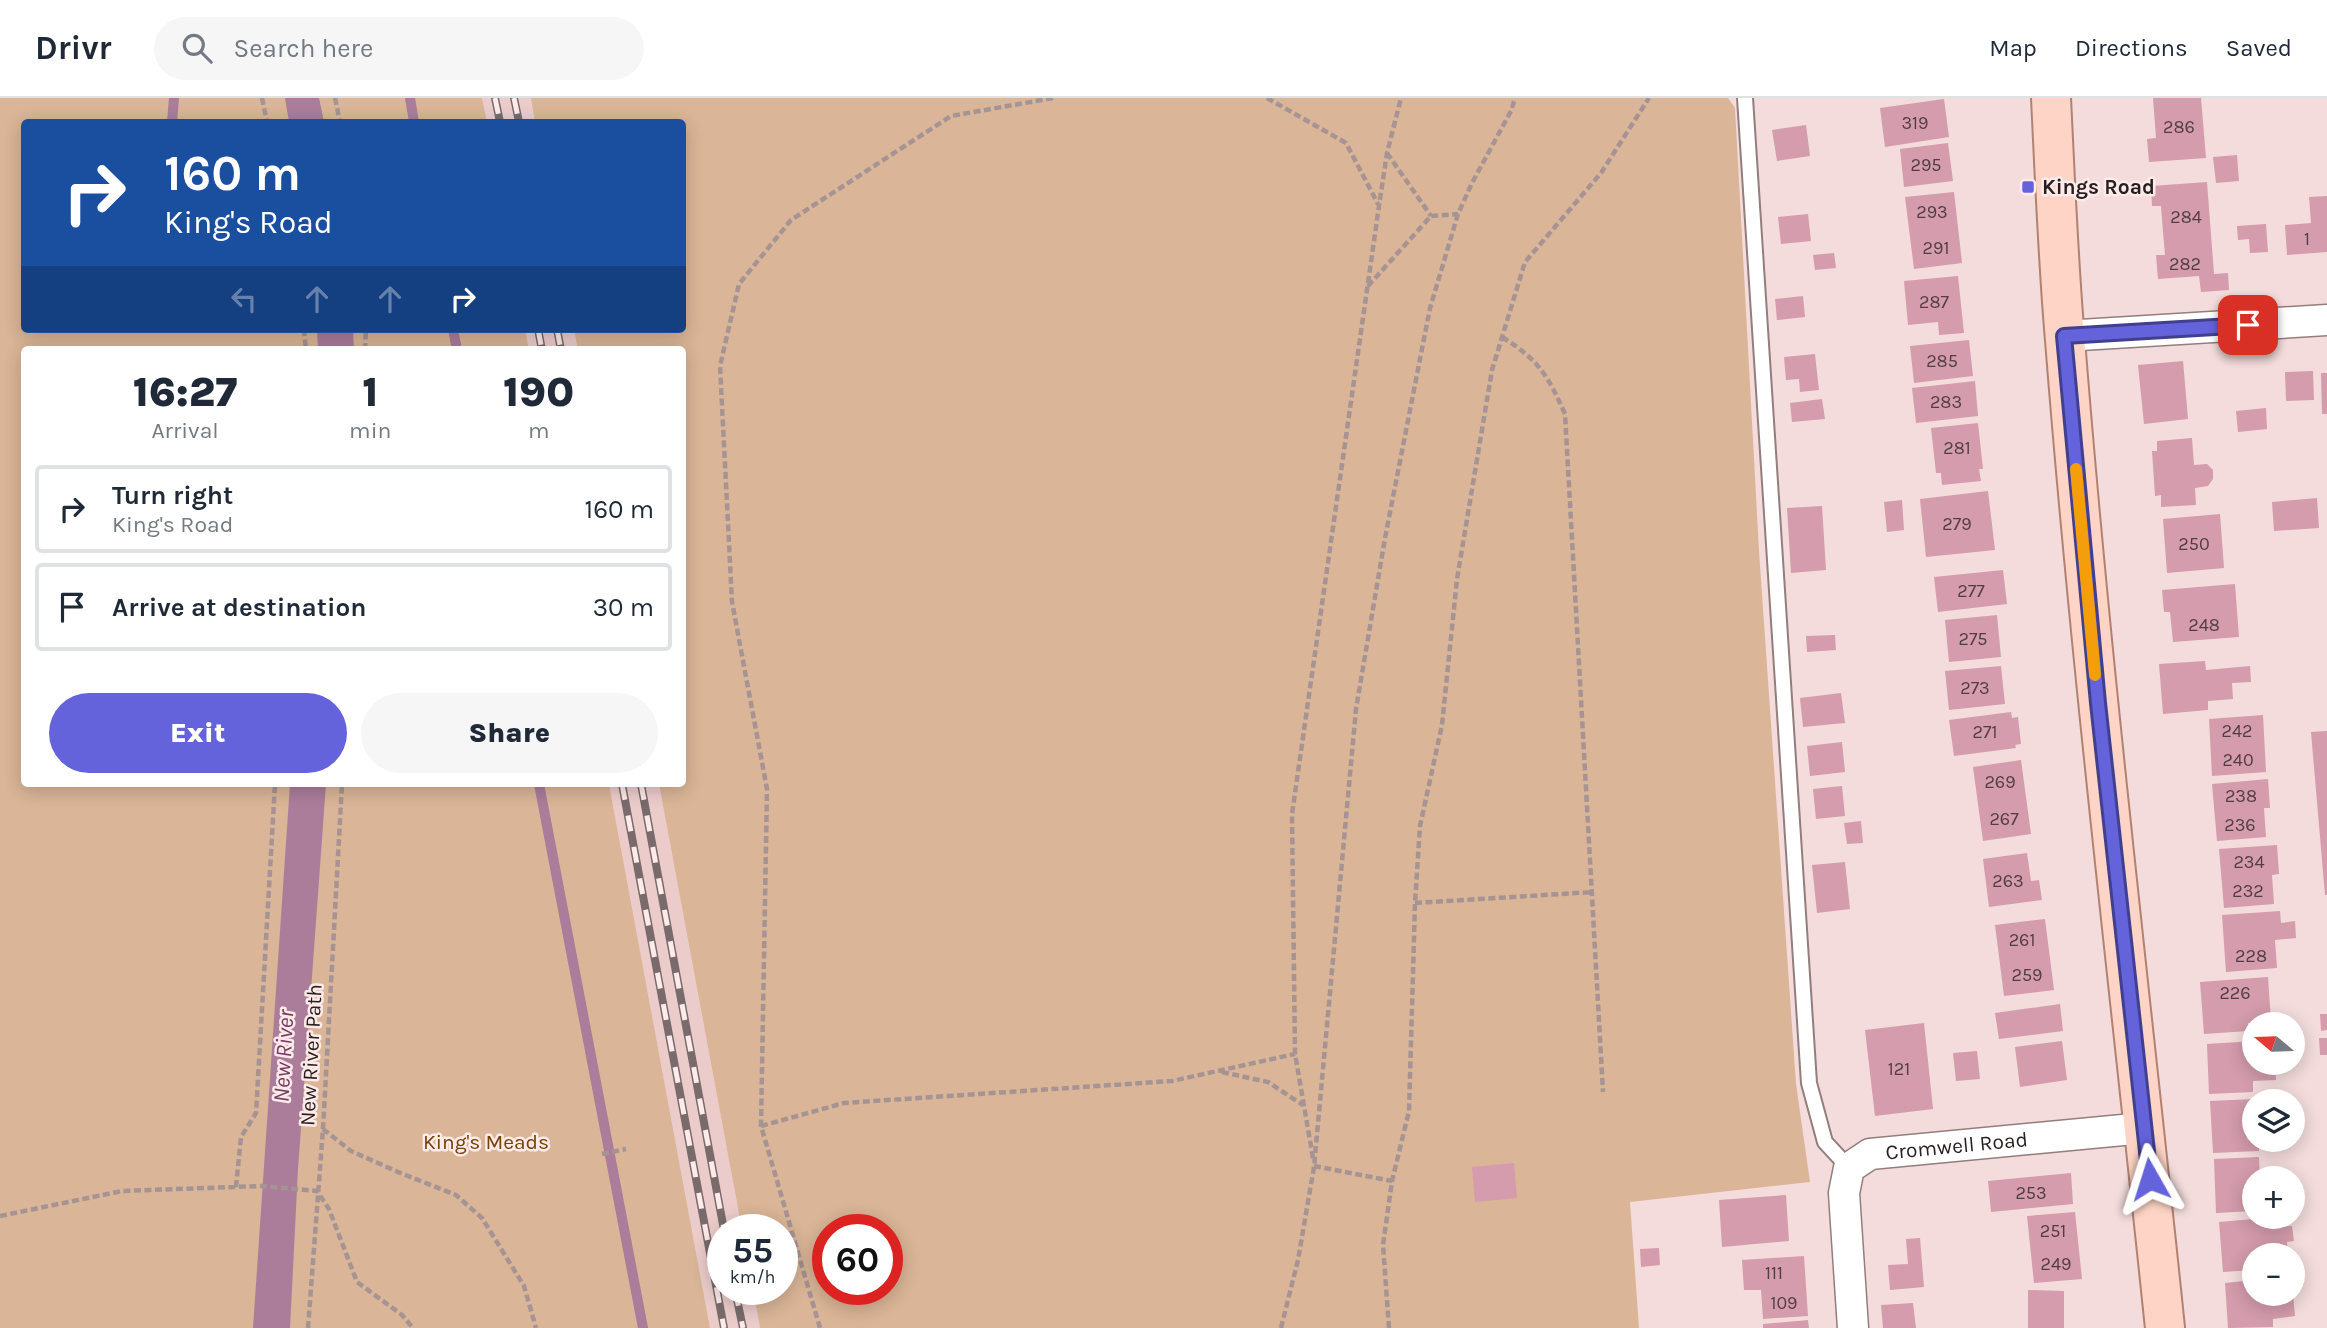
<!DOCTYPE html>
<html lang="en">
<head>
<meta charset="utf-8">
<style>
  :root { --surface:#fff; --page:#f6f6f7; --text:#1f2937; --muted:#747a83; --line:#e0e1e3; --accent:#6463dc }
  body { margin:0; font-family:Karla,sans-serif; background:var(--page); color:var(--text); height:100vh; display:flex; flex-direction:column; font-size:26px; white-space:nowrap }
  * { box-sizing:border-box; margin:0 }
  p { font-size:23px; color:var(--muted) }
  .icon { flex:none; width:38px; height:38px; fill:none; stroke:currentColor; stroke-width:2; stroke-linecap:round; stroke-linejoin:round }
  .map { position:relative; flex:1; overflow:hidden }
  .drawer { position:absolute; left:21px; top:248px; width:665px; height:441px; display:flex; flex-direction:column; background:var(--surface); border-radius:7px; box-shadow:0 4px 18px #0003 }
  .drawer>* { flex:none }
  .banner { position:absolute; left:21px; top:21px; width:665px; height:214px; border-radius:7px; box-shadow:0 4px 18px #0003; background:#1a4fa0; color:#fff; overflow:hidden }
  .needle { width:46px; rotate:289deg }
  .fabs { position:absolute; left:2242px; top:914px; display:grid; gap:14px }
  .fabs a { display:grid; place-items:center; width:63px; height:63px; border-radius:50%; background:var(--surface); box-shadow:0 4px 18px #0003; font-size:35px }
  .speed { position:absolute; left:707px; top:1116px; display:flex; gap:14px; font-size:35px; font-weight:700; text-align:center }
  .speed>* { display:grid; place-content:center; width:91px; height:91px; border-radius:50%; background:var(--surface); box-shadow:0 4px 18px #0003; line-height:1 }
  .speed small { font-size:18px; font-weight:400 }
  .speed .limit { border:10px solid #d22; background:#fff; color:#111 }
  .pin { position:absolute; display:grid; place-items:center; width:60px; height:60px; color:#fff; margin:-30px; border-radius:14px; box-shadow:0 4px 10px #0006 }
  .me { position:absolute; width:77px; margin:-38px; rotate:354deg; stroke-linejoin:round; filter:drop-shadow(0 0 5px #0008) }
  .turn { display:flex; align-items:center; gap:24px; height:147px; padding:0 28px; font-size:32px }
  .turn .icon { width:91px; height:91px; stroke-width:2.5 }
  .turn b { display:block; font-size:49px; line-height:60px }
  .lanes { display:flex; align-items:center; height:66px; padding:0 28px; background:#0003; justify-content:center; gap:35px; direction:ltr }
  .lanes .off { opacity:.35 }
  .eta { display:flex; justify-content:space-evenly; align-items:center; height:119px; text-align:center }
  .eta b { font-size:42px; font-weight:800; line-height:49px }
  .cta { display:flex; gap:14px; margin-top:auto; padding:14px 28px }
  .cta a { flex:1; height:80px; border-radius:42px; background:var(--accent); color:#fff; font-size:28px; font-weight:800; line-height:80px; text-align:center }
  .cta a+a { background:var(--page); color:var(--text) }
  ul { padding:0; list-style:none }
  li { display:flex; align-items:center; gap:21px; height:88px; margin:0 14px 10px; padding:0 14px; border:4px solid var(--line); border-radius:7px }
  li div { flex:1 }
  li b { display:block; font-size:26px }
  li em { font-style:normal }
  header { display:flex; align-items:center; gap:42px; box-sizing:border-box; height:98px; padding:0 35px; background:var(--surface); border-bottom:2px solid var(--line) }
  header strong { font-size:33px }
  nav { display:flex; gap:38px; margin-inline-start:auto; font-size:24px }
  .search { width:490px; height:63px; background:var(--page); display:flex; align-items:center; gap:18px; box-sizing:border-box; padding:0 24px; border-radius:38px; color:var(--muted); font-size:26px }
  .map>svg:first-child { display:block }
  .built { fill:#ebcccb }
  .green { fill:#dab597; fill-rule:evenodd }
  .water { fill:#ab7d9b }
  .lines { fill:none; stroke-linecap:round; stroke-linejoin:round }
  .stream { stroke:#ab7d9b; stroke-width:10 }
  .building { fill:#d49cac }
  .service-casing { stroke:#937e7d; stroke-width:18 }
  .minor-casing { stroke:#937e7d; stroke-width:33 }
  .primary-casing { stroke:#b18272; stroke-width:42 }
  .path { stroke:#a59493; stroke-width:4.5; stroke-dasharray:7 3.5; stroke-linecap:butt }
  .service { stroke:#fff; stroke-width:14 }
  .minor { stroke:#fff; stroke-width:30 }
  .primary { stroke:#fdd4c5; stroke-width:38 }
  .rail-casing { stroke:#796b6b; stroke-width:8 }
  .rail { stroke:#fdeae9; stroke-width:5; stroke-dasharray:16; stroke-linecap:butt }
  .route-casing { stroke:#41408f; stroke-width:18 }
  .route { stroke:#6463dc; stroke-width:12 }
  .slow { stroke:#f59e0b; stroke-width:12 }
  .poi-dot { fill:#6463dc; stroke:#fdeae9; stroke-width:2.5 }
  .labels { text-anchor:middle; stroke-width:5; stroke-linejoin:round; paint-order:stroke }
  .number-label { font-size:18px; fill:#523e42 }
  .poi-label { font-size:21px; font-weight:bold; fill:#271f1f; stroke:#fdeae9; text-anchor:start }
  .street-label { font-size:21px; fill:#271f1f; stroke:#fdeae9 }
  .park-label { font-size:21px; fill:#774100; stroke:#fdeae9 }
  .water-label { font-size:23px; font-style:italic; fill:#773b65; stroke:#fdeae9 }
</style>
</head>
<body>
<header>
<strong>Drivr</strong>
<div class="search"><svg class="icon" aria-label="search" viewBox="0 0 24 24"><circle cx="10" cy="10" r="6"/><path d="M15 15l6 6"/></svg>Search here</div>
<nav><a>Map</a><a>Directions</a><a>Saved</a></nav>
</header>
<div class="map">
<svg width="2327" height="1230" viewBox="0 0 2327 1230">
  <rect width="100%" height="100%" fill="#f3dcdb"/>
  <!-- built -->
  <path class="built" d="M482,0H532L536,24H487Z
    M525,231H575L579,252H529Z
    M609,686H659L742,1132H723V1192H753L760,1230H710Z"/>
  <!-- green -->
  <path class="green" d="M0,0H482L487,24H24V231H525L529,252H24V686H609L710,1230H0Z
    M531,0H1728L1735,10L1759,453L1796,986L1810,1084L1630,1104L1639,1230H760L753,1192H782V1132H742L659,686H682V252H578L574,231H682V24H535ZM828,1132H887V1192H828Z"/>
  <!-- water -->
  <path class="water" d="M285,0H319L324,24H289Z
    M317,231H353L354,252H318Z
    M290,686H326L298,1071L290,1230H253Z"/>
  <g class="lines">
    <!-- stream -->
    <path class="stream" d="M410,0L414,24
      M172,24L174,0
      M453,231L457,252
      M539,686L643,1230"/>
  </g>
  <!-- building -->
  <path class="building" d="M2153,0H2201L2206,60L2149,64L2147,41L2156,40Z
    M1944,1L1949,39L1885,49L1880,10Z
    M1806,27L1810,58L1777,63L1772,32Z
    M1948,45L1953,83L1904,89L1900,51Z
    M2237,57L2239,83L2216,85L2213,59Z
    M2207,84L2214,176L2228,175L2229,192L2201,194L2199,178L2158,181L2156,157H2165L2163,134L2161,108H2152L2151,88Z
    M1954,94L1962,165L1914,171L1905,99Z
    M2327,98V154L2287,157L2285,127L2311,125L2309,99Z
    M1808,116L1811,143L1781,146L1778,119Z
    M2266,126L2268,154L2250,155L2249,141L2238,142L2237,128Z
    M1834,155L1836,170L1815,172L1813,157Z
    M1958,178L1964,235L1939,237L1938,224L1908,227L1904,183Z
    M1803,198L1805,219L1777,222L1775,201Z
    M1969,242L1973,278L1914,285L1910,248Z
    M1815,256L1819,292L1800,294L1799,281L1786,282L1784,259Z
    M2183,263L2188,321L2144,326L2138,267Z
    M2313,273L2314,302L2286,303L2285,274Z
    M2321,275H2327V316H2322Z
    M1975,283L1978,318L1916,325L1912,290Z
    M1822,301L1825,321L1792,324L1790,305Z
    M2266,310L2267,331L2238,334L2236,313Z
    M1978,325L1983,371H1979L1981,383L1942,387L1941,375H1936L1931,330Z
    M2192,340L2194,367L2207,366L2213,372V381L2208,388L2195,390L2196,407L2161,409V397L2155,398L2152,353H2157V343Z
    M1988,393L1995,452L1926,459L1920,401Z
    M2317,400L2319,430L2274,433L2272,404Z
    M1902,402L1904,432L1887,434L1884,404Z
    M1822,408L1826,472L1791,475L1787,410Z
    M2220,416L2224,470L2167,475L2163,421Z
    M2003,472L2007,506L1938,514L1934,479Z
    M2235,486L2239,539L2173,544L2170,514H2164L2162,492Z
    M1997,517L2001,559L1949,564L1945,522Z
    M1835,537L1836,552L1807,554L1806,538Z
    M2205,563L2206,572L2250,568L2251,584L2232,585L2233,601L2208,603V612L2163,616L2159,566Z
    M2001,568L2005,606L1949,612L1945,573Z
    M1841,595L1845,625L1803,629L1800,600Z
    M2011,614L2012,620L2018,619L2021,646L2015,647L2016,650L1954,658L1949,622Z
    M2263,617L2266,674L2212,678L2209,621Z
    M2327,633V797H2325L2311,634Z
    M1842,644L1845,674L1810,678L1807,648Z
    M2021,662L2031,736L1983,743L1973,669Z
    M2268,681L2270,710H2264L2266,739L2217,743L2212,686Z
    M1842,688L1845,718L1816,721L1813,691Z
    M1861,723L1863,745L1847,746L1844,725Z
    M2277,747L2279,776L2272,777L2274,806L2224,810L2219,751Z
    M2027,755L2031,783L2039,782L2042,802L1989,809L1983,761Z
    M1845,764L1850,811L1817,815L1812,767Z
    M2280,813L2281,825L2295,823L2296,840L2275,842L2277,870L2226,874L2222,817Z
    M2045,821L2054,892L2004,898L1995,827Z
    M2268,879L2271,923L2248,925V933L2204,936L2200,884Z
    M2060,906L2063,933L1999,941L1995,915Z
    M2320,916H2327V932L2321,933Z
    M1924,925L1933,1011L1875,1018L1865,932Z
    M2319,940H2327V957H2320Z
    M2062,943L2067,982L2020,989L2015,949Z
    M2254,943V964H2275L2276,982L2253,983V994L2209,996L2207,946Z
    M1977,953L1980,981L1956,983L1953,955Z
    M2254,1001V1041H2273V1044L2259,1045V1053L2213,1055L2210,1003Z
    M2259,1059L2260,1080H2254V1113L2216,1115L2214,1061Z
    M1514,1065L1517,1100L1475,1104L1472,1069Z
    M2071,1075L2073,1106L1991,1114L1988,1083Z
    M1786,1097L1789,1143L1722,1149L1719,1102Z
    M2075,1114L2082,1181L2034,1185L2027,1118Z
    M2264,1120L2265,1130L2292,1128L2294,1143L2287,1144L2288,1157H2254V1172L2223,1174L2219,1124Z
    M1920,1140L1924,1189L1890,1192L1888,1167L1908,1166L1906,1141Z
    M1659,1150L1660,1167L1641,1169L1640,1151Z
    M1804,1158L1808,1218L1763,1221L1761,1192H1744L1742,1162Z
    M2254,1182V1195H2293L2295,1218L2273,1221V1229L2228,1230L2225,1185Z
    M2028,1192L2064,1193V1230H2028Z
    M1913,1205L1916,1230H1883L1881,1207Z
    M1808,1222L1809,1230H1763V1226Z"/>
  <g class="lines">
    <defs>
      <path id="service" d="M1745,0L1809,985L1825,1044L1849,1070"/>
      <g id="minor">
        <path d="M2064,238L2327,222"/>
        <path id="s1" d="M1853,1230L1844,1095L1849,1070L1870,1056L2144,1030"/>
      </g>
      <path id="primary" d="M2051,0C2055,81 2058,161 2065,242C2091,572 2131,901 2165,1230"/>
    </defs>
    <!-- service casing -->
    <use href="#service" class="service-casing"/>
    <!-- minor casing -->
    <use href="#minor" class="minor-casing"/>
    <!-- primary casing -->
    <use href="#primary" class="primary-casing"/>
    <!-- path -->
    <path class="path" d="M262,0L267,24
      M335,0L340,24
      M1267,0L1346,45L1378,106
      M1387,55L1431,118
      M1368,188L1431,118L1458,116
      M304,231L306,252
      M1502,239C1539,262 1548,278 1565,316L1603,994
      M365,252L366,231
      M1415,805L1593,794
      M1222,974L1268,984L1303,1007
      M761,1028L844,1005L1172,983L1295,956
      M323,1031L351,1053L398,1074L456,1097L482,1120L524,1188L536,1230
      M602,1056L626,1051
      M1313,1060L1295,956L1292,716L1379,108L1387,55L1401,0
      M1314,1068L1392,1083
      M236,1089L241,1039L256,1015L275,686
      M0,1118L122,1093L262,1088L317,1093L329,1111L357,1184L402,1217L413,1230
      M308,1230L323,1031L342,686
      M820,1230L761,1028L767,691L732,504L720,268L739,186L791,122L951,18L1053,0
      M1281,1230L1298,1162L1314,1069L1356,611L1385,440L1430,210L1458,116L1472,85L1511,13L1515,0
      M1389,1230L1383,1147L1392,1083L1409,1013L1415,805L1420,728L1442,627L1457,481L1492,272L1525,164L1601,75L1649,0"/>
    <!-- service -->
    <use href="#service" class="service"/>
    <!-- minor -->
    <use href="#minor" class="minor"/>
    <!-- primary -->
    <use href="#primary" class="primary"/>
    <defs>
      <path id="rail" d="M495,0L500,24
        M514,0L519,24
        M538,231L542,252
        M557,231L561,252
        M622,686L724,1230
        M641,686L724,1132
        M735,1192L743,1230"/>
    </defs>
    <!-- rail casing -->
    <use href="#rail" class="rail-casing"/>
    <!-- rail -->
    <use href="#rail" class="rail"/>
  </g>
  <g class="lines">
    <defs>
      <path id="route" d="M2150,1081L2098,605L2064,238L2248,227"/>
    </defs>
    <!-- route casing -->
    <use href="#route" class="route-casing"/>
    <!-- route -->
    <use href="#route" class="route"/>
    <!-- slow -->
    <path class="slow" d="M2076,371L2095,577"/>
  </g>
  <!-- markers -->
  <rect class="poi-dot" x="2021" y="82" width="14" height="14" rx="3.5"/>
  <g class="labels">
    <!-- number labels -->
    <g class="number-label">
      <text x="1915" y="31">319</text>
      <text x="2179" y="35">286</text>
      <text x="1926" y="73">295</text>
      <text x="1932" y="120">293</text>
      <text x="2186" y="125">284</text>
      <text x="2307" y="147">1</text>
      <text x="1936" y="156">291</text>
      <text x="2185" y="172">282</text>
      <text x="1934" y="210">287</text>
      <text x="1942" y="269">285</text>
      <text x="1946" y="310">283</text>
      <text x="1957" y="356">281</text>
      <text x="1957" y="432">279</text>
      <text x="2194" y="452">250</text>
      <text x="1971" y="499">277</text>
      <text x="2204" y="533">248</text>
      <text x="1973" y="547">275</text>
      <text x="1975" y="596">273</text>
      <text x="2237" y="639">242</text>
      <text x="1985" y="640">271</text>
      <text x="2238" y="668">240</text>
      <text x="2000" y="690">269</text>
      <text x="2241" y="704">238</text>
      <text x="2004" y="727">267</text>
      <text x="2240" y="733">236</text>
      <text x="2249" y="770">234</text>
      <text x="2008" y="789">263</text>
      <text x="2248" y="799">232</text>
      <text x="2022" y="848">261</text>
      <text x="2251" y="864">228</text>
      <text x="2027" y="883">259</text>
      <text x="2235" y="901">226</text>
      <text x="1899" y="977">121</text>
      <text x="2031" y="1101">253</text>
      <text x="2053" y="1139">251</text>
      <text x="2056" y="1172">249</text>
      <text x="1774" y="1181">111</text>
      <text x="1784" y="1211">109</text>
    </g>
    <!-- poi labels -->
    <g class="poi-label">
      <text x="2042" y="96">Kings Road</text>
    </g>
    <!-- street labels -->
    <g class="street-label">
      <text transform="translate(311 957) rotate(-87)" y="7">New River Path</text>
      <text dy="7" stroke="none"><textPath href="#s1" startOffset="273">Cromwell Road</textPath></text>
    </g>
    <!-- park labels -->
    <g class="park-label">
      <text x="486" y="1051">King's Meads</text>
    </g>
    <!-- water labels -->
    <g class="water-label">
      <text transform="translate(283 958) rotate(-87)" y="8">New River</text>
    </g>
  </g>
</svg>
<div class="fabs">
<a><svg class="needle" viewBox="-14 -14 28 28"><path d="M0-13l5 13h-10z" fill="#e53935"/><path d="M0 13l5-13h-10z" fill="#747a83"/></svg></a>
<a><svg class="icon" aria-label="layers" viewBox="0 0 24 24"><path d="M12 4l9 5-9 5-9-5zM3 14l9 5 9-5"/></svg></a>
<a>+</a>
<a>−</a>
</div>
<div class="speed"><div>55<small>km/h</small></div><div class="limit">60</div></div>
<div class="pin" style="left:2248px;top:227px;background:#d93025"><svg class="icon" aria-label="arrive" viewBox="0 0 24 24"><path d="M6 21V4h12l-3 4 3 4H6"/></svg></div>
<svg class="me" style="left:2150px;top:1081px" viewBox="-20 -20 40 40"><path d="M0-17L14 15 0 8-14 15z" fill="#6463dc" stroke="#fff" stroke-width="4"/></svg>
<div class="banner">
<div class="turn"><svg class="icon" aria-label="right" viewBox="0 0 24 24"><path d="M7 20v-9h11M14 6l5 5-5 5"/></svg><div><b>160 m</b>King's Road</div></div>
<div class="lanes"><svg class="icon off" aria-label="left" viewBox="0 0 24 24"><path d="M17 20v-9H6M10 6l-5 5 5 5"/></svg><svg class="icon off" aria-label="ahead" viewBox="0 0 24 24"><path d="M12 20V5M6 11l6-6 6 6"/></svg><svg class="icon off" aria-label="ahead" viewBox="0 0 24 24"><path d="M12 20V5M6 11l6-6 6 6"/></svg><svg class="icon" aria-label="right" viewBox="0 0 24 24"><path d="M7 20v-9h11M14 6l5 5-5 5"/></svg></div>
</div>
<section class="drawer">
<div class="eta">
<div><b>16:27</b><p>Arrival</p></div>
<div><b>1</b><p>min</p></div>
<div><b>190</b><p>m</p></div>
</div>
<ul>
<li><svg class="icon" aria-label="right" viewBox="0 0 24 24"><path d="M7 20v-9h11M14 6l5 5-5 5"/></svg><div><b>Turn right</b><p>King's Road</p></div><em>160 m</em></li>
<li><svg class="icon" aria-label="arrive" viewBox="0 0 24 24"><path d="M6 21V4h12l-3 4 3 4H6"/></svg><div><b>Arrive at destination</b></div><em>30 m</em></li>
</ul>
<div class="cta"><a>Exit</a><a>Share</a></div>
</section>
</div>
</body>
</html>
